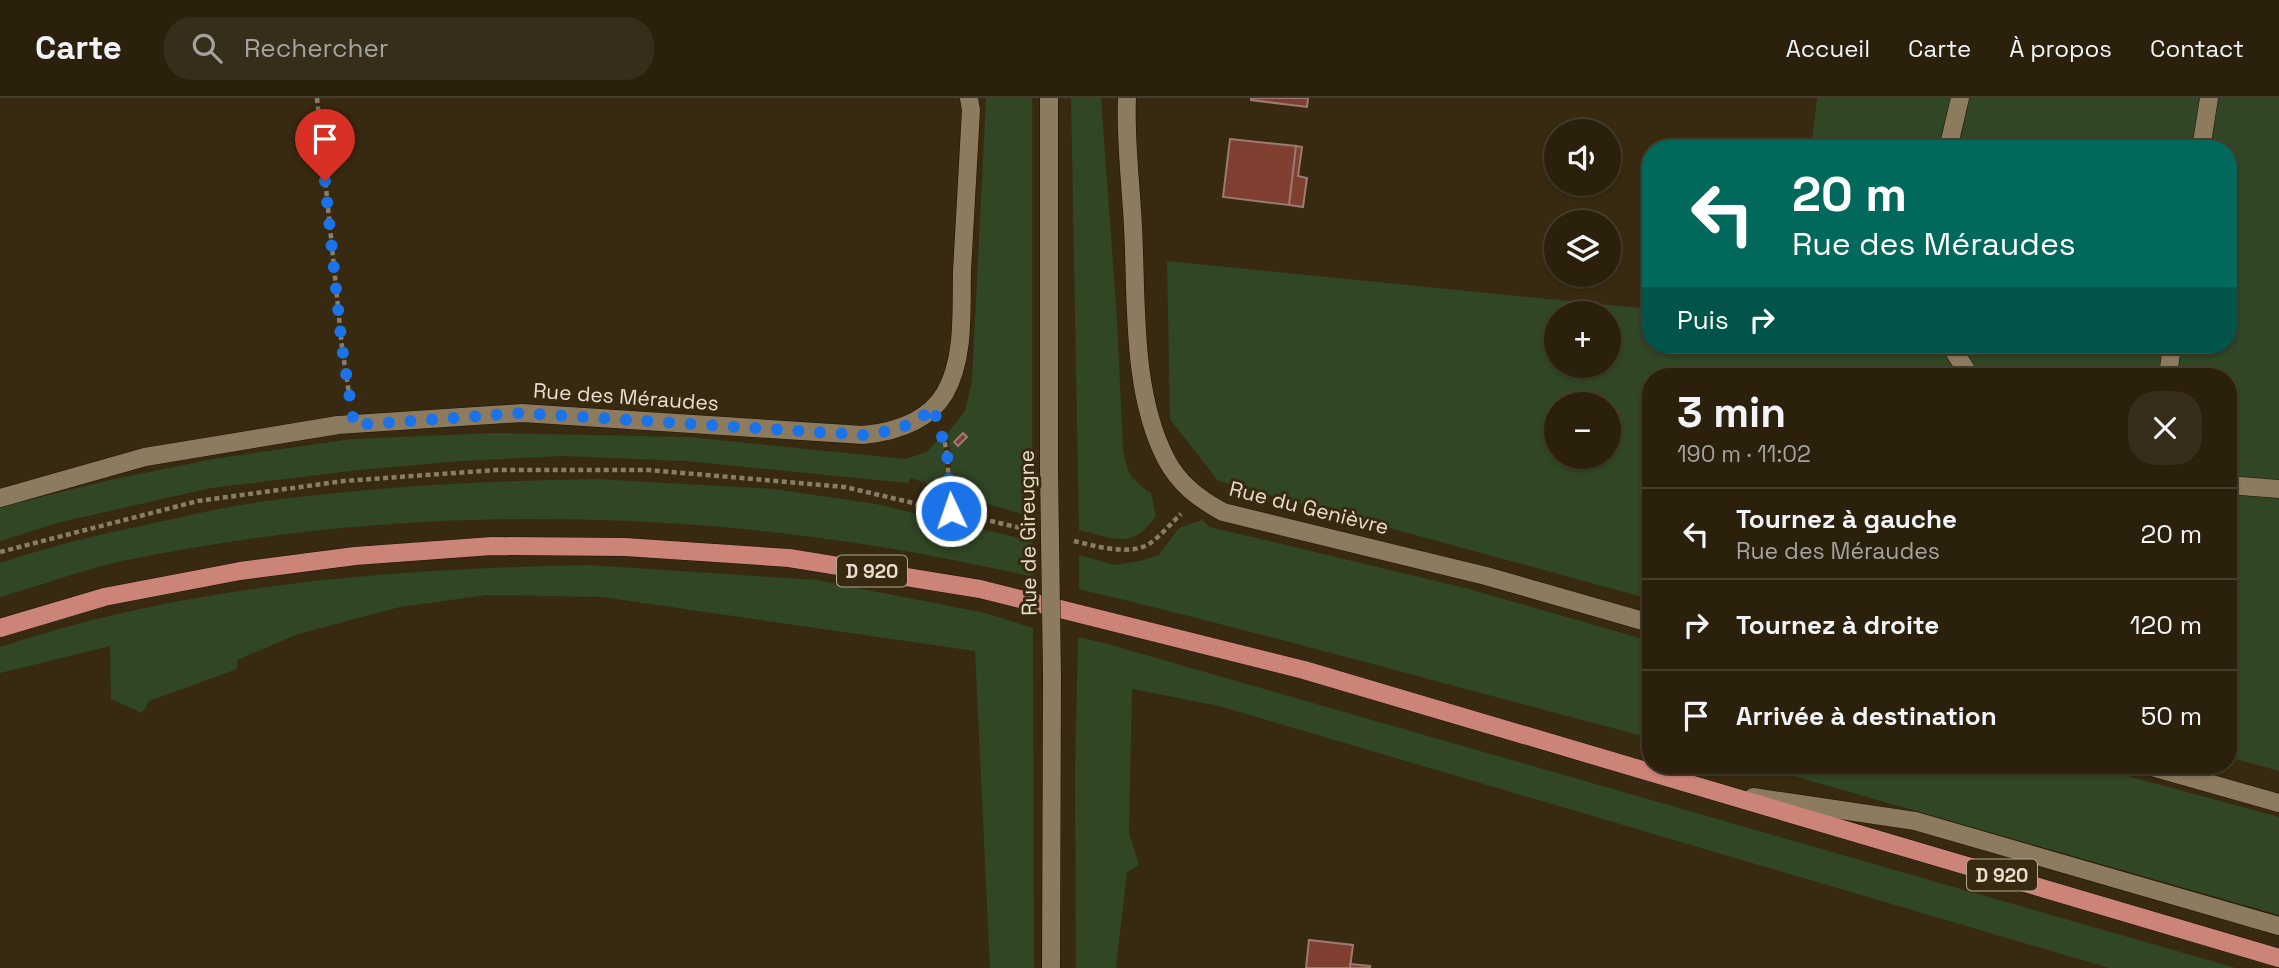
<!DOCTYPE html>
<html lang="fr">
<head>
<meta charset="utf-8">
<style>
  :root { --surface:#2a200c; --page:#362d1a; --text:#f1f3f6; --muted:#a5a39d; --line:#463e2d }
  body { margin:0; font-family:"Space Grotesk",sans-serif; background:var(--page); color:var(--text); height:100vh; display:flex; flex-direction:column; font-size:26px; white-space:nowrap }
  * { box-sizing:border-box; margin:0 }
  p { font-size:23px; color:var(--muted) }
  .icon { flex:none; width:38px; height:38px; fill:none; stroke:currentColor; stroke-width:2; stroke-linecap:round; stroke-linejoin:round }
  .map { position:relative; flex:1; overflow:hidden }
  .sheet { position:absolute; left:1642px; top:270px; width:595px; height:406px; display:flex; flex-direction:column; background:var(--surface); border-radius:28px; box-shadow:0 2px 5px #0004,0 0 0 2px var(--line) }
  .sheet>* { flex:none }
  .top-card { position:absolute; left:1642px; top:42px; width:595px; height:214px; border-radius:28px; box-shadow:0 2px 5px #0004,0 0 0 2px var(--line); background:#00695c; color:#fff; overflow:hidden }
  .fabs { position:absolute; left:1544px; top:21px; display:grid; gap:14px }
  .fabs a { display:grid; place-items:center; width:77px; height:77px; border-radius:50%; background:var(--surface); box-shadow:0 2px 5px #0004,0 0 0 2px var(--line); font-size:35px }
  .pin { position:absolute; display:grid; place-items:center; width:60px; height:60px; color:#fff; margin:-72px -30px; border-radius:50% 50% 50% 0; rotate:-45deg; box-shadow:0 0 7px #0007 }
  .pin .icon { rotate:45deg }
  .me { position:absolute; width:77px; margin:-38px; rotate:357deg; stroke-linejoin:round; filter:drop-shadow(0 0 5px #0008) }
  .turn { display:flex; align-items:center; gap:24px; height:147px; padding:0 35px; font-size:32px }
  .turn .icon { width:91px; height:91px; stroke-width:2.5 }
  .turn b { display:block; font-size:49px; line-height:60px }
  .then { display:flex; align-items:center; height:66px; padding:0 35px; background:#0003; gap:14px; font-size:26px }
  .round { display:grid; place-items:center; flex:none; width:74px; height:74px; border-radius:28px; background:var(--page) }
  .head { display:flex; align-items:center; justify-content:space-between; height:119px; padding:0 35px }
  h1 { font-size:42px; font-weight:600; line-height:52px }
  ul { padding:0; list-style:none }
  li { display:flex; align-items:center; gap:21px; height:91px; padding:0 35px; border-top:2px solid var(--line) }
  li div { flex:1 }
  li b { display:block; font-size:26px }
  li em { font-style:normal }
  header { display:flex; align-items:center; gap:42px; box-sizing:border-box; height:98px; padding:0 35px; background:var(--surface); border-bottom:2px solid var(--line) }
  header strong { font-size:33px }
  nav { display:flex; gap:38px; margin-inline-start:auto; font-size:24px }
  .search { width:490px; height:63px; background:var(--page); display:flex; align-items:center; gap:18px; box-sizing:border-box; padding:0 24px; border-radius:28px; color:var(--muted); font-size:26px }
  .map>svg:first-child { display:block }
  .green { fill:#304625; fill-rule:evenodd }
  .building { fill:#7e3f30; stroke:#9c7a71; stroke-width:2 }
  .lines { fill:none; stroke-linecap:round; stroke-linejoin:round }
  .minor-casing { stroke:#1f1200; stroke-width:19 }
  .major-casing { stroke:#1f1200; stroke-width:19 }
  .path { stroke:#897d68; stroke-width:4.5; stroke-dasharray:5 3.5; stroke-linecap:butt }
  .minor { stroke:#8c7b5f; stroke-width:18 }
  .major { stroke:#cd8478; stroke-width:18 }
  .minor-bridge-casing { stroke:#1f1200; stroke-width:19; stroke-linecap:butt }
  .minor-bridge { stroke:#8c7b5f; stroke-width:18 }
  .route { stroke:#1a73e8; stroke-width:12; stroke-dasharray:0 21.6 }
  .labels { text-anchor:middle; stroke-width:6; stroke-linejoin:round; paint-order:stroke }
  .shield { fill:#382a10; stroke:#b2a896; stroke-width:2 }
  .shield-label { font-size:19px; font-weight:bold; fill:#e7decf }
  .street-label { font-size:21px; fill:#e7decf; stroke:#382a10 }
</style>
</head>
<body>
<header>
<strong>Carte</strong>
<div class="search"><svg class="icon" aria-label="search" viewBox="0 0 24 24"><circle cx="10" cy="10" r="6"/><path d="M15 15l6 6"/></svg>Rechercher</div>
<nav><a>Accueil</a><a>Carte</a><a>À propos</a><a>Contact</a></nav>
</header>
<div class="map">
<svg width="2279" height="870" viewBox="0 0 2279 870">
  <rect width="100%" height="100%" fill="#382a10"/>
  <!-- green -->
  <path class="green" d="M986,0H1032V419L951,395V357L947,336L965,313L972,283Z
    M1071,0H1101L1117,221L1123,351C1127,375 1131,382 1151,395L1156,418C1132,453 1114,440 1079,432Z
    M1817,0H2279V673L2228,659V278H1650V501L1218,383L1170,321L1167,163L1650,211V247H2228V51H1811ZM1556,215H1608V268H1556ZM1556,306H1608V359H1556Z
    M493,335L689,339L906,361L926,354L938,342L944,345L947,396L928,390L927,385L911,380L908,385L685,363L562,358L461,363L360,372L211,390L61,424L0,443V409L110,382L213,361L352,341Z
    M596,381L774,391L876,406L1032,443L1033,479C734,409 428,401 127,462C84,471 42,487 0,499V465C50,448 102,436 154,425C187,418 220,410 253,405C367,389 481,383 596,381Z
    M1202,422L1210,429L1469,491L1650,543V640C1460,590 1270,537 1079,491V457L1115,467L1140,463L1159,457L1179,430Z
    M588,467L817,482L985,515L1033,530L1034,870H990L975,553L602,499L487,497L400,509L298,536L237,562V571L149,603L142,615L111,601L110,549L114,547L0,575V549C189,486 390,471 588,467Z
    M1078,539L1104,545L2236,870H2109L1219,608L1132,591L1129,735L1139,767L1127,774L1116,870H1076L1075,676Z
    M1755,667H2087L2279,719V817Z"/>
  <!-- building -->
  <path class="building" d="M1251,0H1308L1307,9L1251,2Z
    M1230,41L1296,48L1289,107L1223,99Z
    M1296,48L1302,49L1298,78L1307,80L1303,109L1289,107Z
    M963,335L967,339L958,348L954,344Z
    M1309,842L1353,847L1350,870H1306Z
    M1350,866L1370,868V870H1350Z"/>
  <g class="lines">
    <defs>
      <path id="minor" d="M1049,0V371
        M1127,0C1125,42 1131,86 1133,129C1137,203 1131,293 1166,361C1179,386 1199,401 1223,414L1486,478L1650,525
        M1948,51L1960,0
        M2201,51L2209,0
        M1950,247L1970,278
        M2168,278L2172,247
        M2228,387L2279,391
        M0,400L145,359L338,327L522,315L863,337C894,334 928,324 945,295C965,260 961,212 962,173C965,120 968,66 971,12L969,0
        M2145,667L2279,705
        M1753,699L1915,723L2279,828
        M1051,870L1052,578"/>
      <path id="major" d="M0,530L104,499L240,473L355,458L492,448L625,449L789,460L980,491L1304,572L2279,860"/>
    </defs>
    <!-- minor casing -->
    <use href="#minor" class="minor-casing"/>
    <!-- major casing -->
    <use href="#major" class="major-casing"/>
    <!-- path -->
    <path class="path" d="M317,0L342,249L350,302
      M943,336L947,355L951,413
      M1074,443C1095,448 1129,458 1149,446C1161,438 1171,425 1181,416
      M0,454L198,403L344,383L496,372H649L845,389L1025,431"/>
    <!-- minor -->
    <use href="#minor" class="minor"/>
    <!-- major -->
    <use href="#major" class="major"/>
    <defs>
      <path id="minor-bridge" d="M1049,371L1052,578"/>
    </defs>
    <!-- minor-bridge casing -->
    <use href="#minor-bridge" class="minor-bridge-casing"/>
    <!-- minor-bridge -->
    <use href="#minor-bridge" class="minor-bridge"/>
  </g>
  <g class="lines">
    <!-- route -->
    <path class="route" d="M325,83L342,249L354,327L522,315L863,337C889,334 914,329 933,309L947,355L951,413"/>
  </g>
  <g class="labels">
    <!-- shield labels -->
    <g class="shield">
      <rect x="837" y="457.5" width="70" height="31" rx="5"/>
      <rect x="1967" y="761.5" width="70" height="31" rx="5"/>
    </g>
    <g class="shield-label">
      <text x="872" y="480">D 920</text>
      <text x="2002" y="784">D 920</text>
    </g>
    <!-- street labels -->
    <g class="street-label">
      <text transform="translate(626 299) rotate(4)" y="7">Rue des Méraudes</text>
      <text transform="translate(1309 410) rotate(14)" y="7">Rue du Genièvre</text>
      <text transform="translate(1028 435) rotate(-91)" y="7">Rue de Gireugne</text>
    </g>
  </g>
</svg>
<div class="fabs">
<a><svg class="icon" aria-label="sound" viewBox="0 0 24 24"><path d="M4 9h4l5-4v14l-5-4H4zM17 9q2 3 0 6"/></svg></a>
<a><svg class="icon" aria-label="layers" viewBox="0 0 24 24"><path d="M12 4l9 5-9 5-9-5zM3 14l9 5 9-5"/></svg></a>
<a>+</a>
<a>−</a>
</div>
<div class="pin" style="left:325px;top:83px;background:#d93025"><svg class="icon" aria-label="arrive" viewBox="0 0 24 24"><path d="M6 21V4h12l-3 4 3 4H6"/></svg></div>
<svg class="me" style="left:951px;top:413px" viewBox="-20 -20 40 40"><circle r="17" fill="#1a73e8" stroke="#fff" stroke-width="3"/><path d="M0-11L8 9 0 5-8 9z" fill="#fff"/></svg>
<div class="top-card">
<div class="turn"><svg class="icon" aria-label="left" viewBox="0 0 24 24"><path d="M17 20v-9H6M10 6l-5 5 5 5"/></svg><div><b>20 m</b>Rue des Méraudes</div></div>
<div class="then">Puis<svg class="icon" aria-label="right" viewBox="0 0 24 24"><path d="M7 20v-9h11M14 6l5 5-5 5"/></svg></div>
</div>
<section class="sheet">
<div class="head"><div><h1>3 min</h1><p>190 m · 11:02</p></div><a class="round"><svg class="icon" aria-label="close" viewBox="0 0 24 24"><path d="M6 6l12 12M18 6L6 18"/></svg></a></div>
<ul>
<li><svg class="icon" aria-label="left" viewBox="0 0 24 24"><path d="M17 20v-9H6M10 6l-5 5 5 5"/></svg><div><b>Tournez à gauche</b><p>Rue des Méraudes</p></div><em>20 m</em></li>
<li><svg class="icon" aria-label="right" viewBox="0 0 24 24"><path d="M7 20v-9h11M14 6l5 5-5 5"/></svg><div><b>Tournez à droite</b></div><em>120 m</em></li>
<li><svg class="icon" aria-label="arrive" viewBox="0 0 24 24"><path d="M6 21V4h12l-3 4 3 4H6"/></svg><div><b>Arrivée à destination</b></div><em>50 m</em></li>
</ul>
</section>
</div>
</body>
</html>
